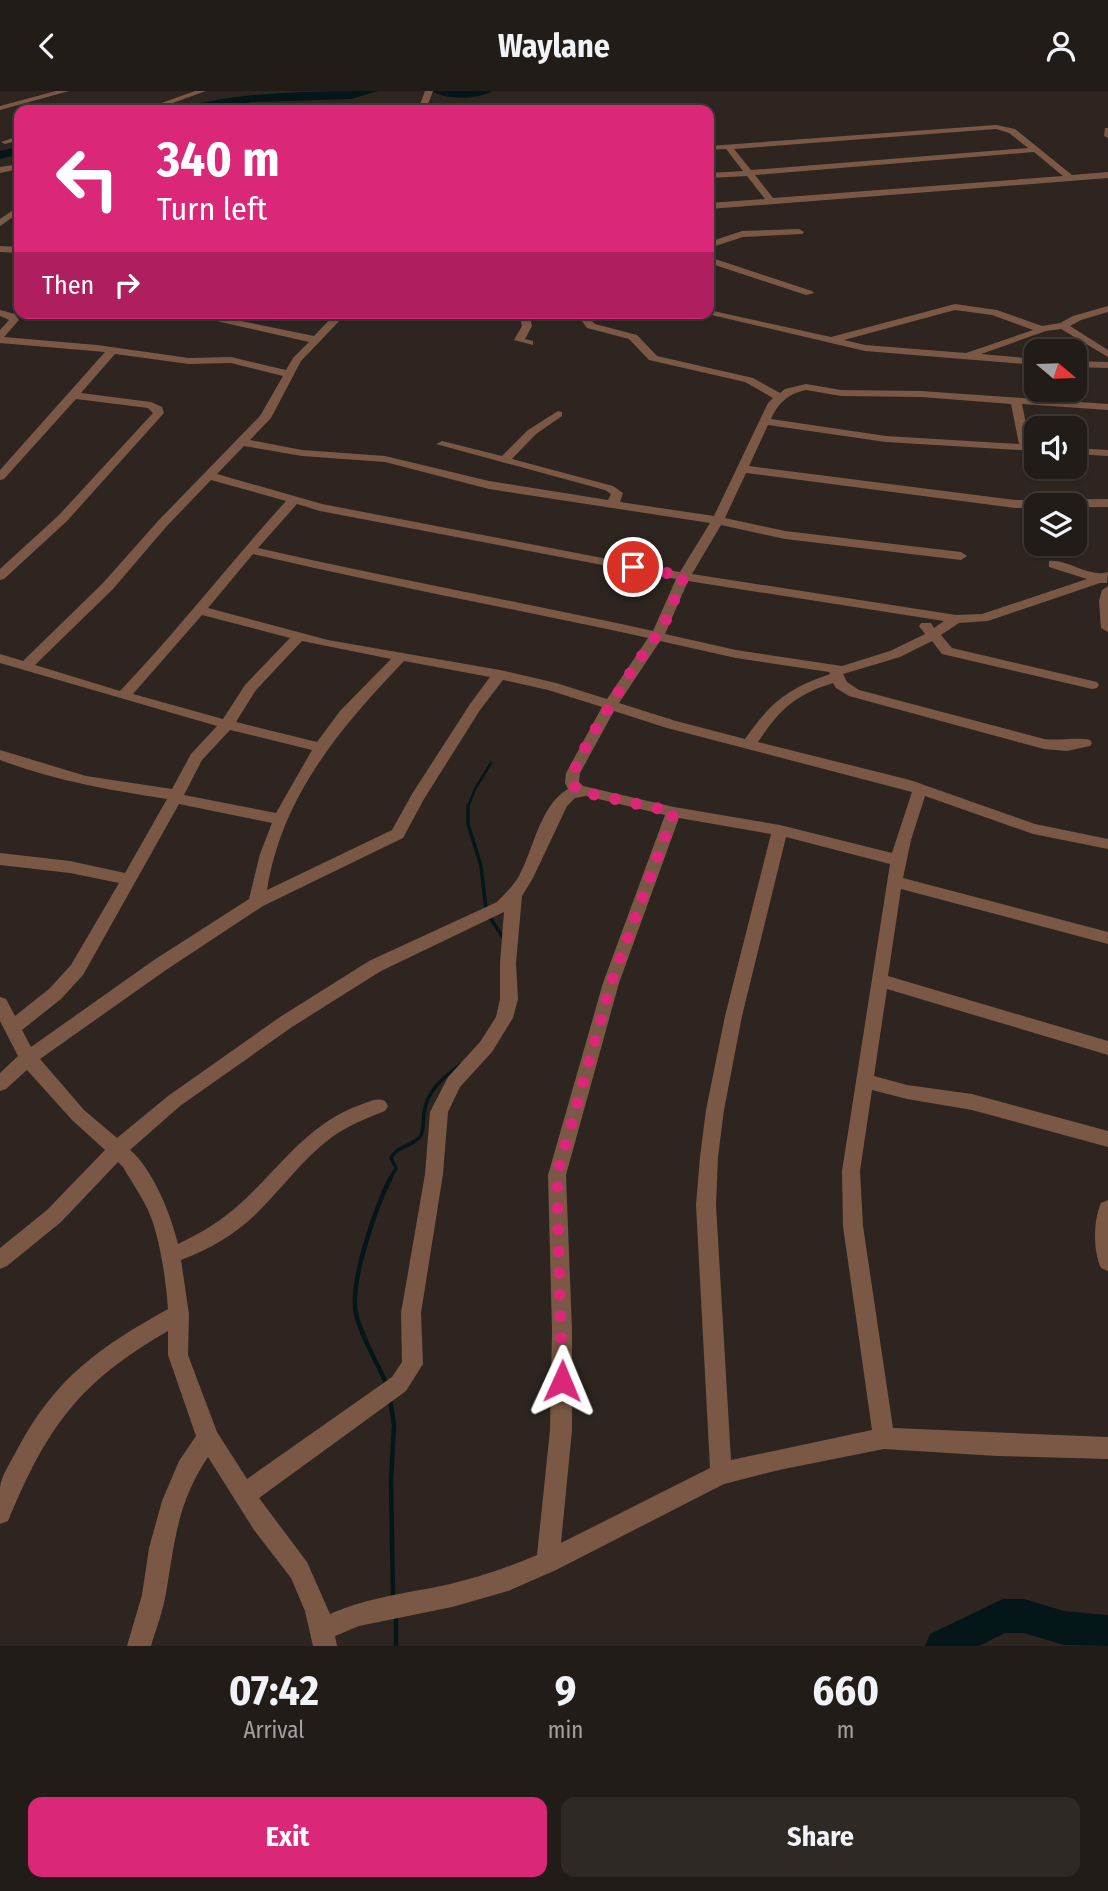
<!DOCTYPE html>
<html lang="en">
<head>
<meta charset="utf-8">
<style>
  :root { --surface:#221c18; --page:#2e2925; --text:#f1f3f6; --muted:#a2a1a2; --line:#3f3a37; --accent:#db2777 }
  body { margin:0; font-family:"Fira Sans Condensed",sans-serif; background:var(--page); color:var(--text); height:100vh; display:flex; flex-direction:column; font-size:26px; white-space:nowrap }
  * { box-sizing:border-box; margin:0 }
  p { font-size:23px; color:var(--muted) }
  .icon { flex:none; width:38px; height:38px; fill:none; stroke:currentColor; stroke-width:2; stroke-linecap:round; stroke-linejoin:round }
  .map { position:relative; height:1555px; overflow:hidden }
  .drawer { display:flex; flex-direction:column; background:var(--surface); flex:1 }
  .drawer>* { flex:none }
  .banner { position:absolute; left:14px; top:14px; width:700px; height:214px; border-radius:14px; box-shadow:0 2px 5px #0004,0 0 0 2px var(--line); background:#db2777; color:#fff; overflow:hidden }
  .needle { width:46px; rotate:109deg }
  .controls { position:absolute; left:1024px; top:248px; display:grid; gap:14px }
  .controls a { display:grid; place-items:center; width:63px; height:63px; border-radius:14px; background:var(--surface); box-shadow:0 2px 5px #0004,0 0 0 2px var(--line); font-size:35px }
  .pin { position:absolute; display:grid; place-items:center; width:60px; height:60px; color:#fff; margin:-30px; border:4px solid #fff; border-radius:50%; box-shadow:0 2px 7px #0007 }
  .me { position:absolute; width:77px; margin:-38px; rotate:1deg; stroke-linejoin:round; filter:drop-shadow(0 0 5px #0008) }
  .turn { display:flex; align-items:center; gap:24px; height:147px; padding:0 28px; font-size:32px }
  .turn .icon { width:91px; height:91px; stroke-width:2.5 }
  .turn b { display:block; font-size:49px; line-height:60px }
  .then { display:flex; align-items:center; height:66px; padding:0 28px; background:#0003; gap:14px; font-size:26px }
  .eta { display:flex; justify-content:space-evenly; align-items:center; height:119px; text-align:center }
  .eta b { font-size:42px; font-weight:700; line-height:49px }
  .primary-button { display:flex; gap:14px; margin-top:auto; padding:14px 28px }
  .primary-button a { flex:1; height:80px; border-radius:14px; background:var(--accent); color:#fff; font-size:28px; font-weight:700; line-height:80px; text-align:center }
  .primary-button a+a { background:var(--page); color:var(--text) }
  header { display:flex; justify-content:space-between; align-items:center; height:91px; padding:0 28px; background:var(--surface); font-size:32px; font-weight:700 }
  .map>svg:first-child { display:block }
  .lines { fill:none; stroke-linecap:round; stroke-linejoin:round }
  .stream-far2 { stroke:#051619; stroke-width:2.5 }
  .stream-far1 { stroke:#051619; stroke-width:3.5 }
  .stream { stroke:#051619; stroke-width:4.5 }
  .river { fill:#051619; fill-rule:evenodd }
  .minor { fill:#7a5845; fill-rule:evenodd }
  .route { stroke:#db2777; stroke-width:12; stroke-dasharray:0 21.6 }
</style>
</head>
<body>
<header><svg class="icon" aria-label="back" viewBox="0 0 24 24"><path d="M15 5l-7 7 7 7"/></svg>Waylane<svg class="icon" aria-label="person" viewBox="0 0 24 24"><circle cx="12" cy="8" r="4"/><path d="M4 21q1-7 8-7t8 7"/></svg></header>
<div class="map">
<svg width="1108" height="1555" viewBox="0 0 1108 1555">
  <rect width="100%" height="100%" fill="#2e2520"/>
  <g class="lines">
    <!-- stream-far2 -->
    <path class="stream-far2" d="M468,716L475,698L491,672"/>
    <!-- stream-far1 -->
    <path class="stream-far1" d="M468,714V733L481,775L486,818
      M489,825L504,848
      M390,1088L396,1077L391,1067C397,1054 414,1056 421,1044C424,1037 423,1029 424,1022C427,999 443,987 460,974"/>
    <!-- stream -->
    <path class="stream" d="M387,1294C378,1273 361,1245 356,1223C349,1192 376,1115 391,1086
      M390,1308L394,1334L391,1390L393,1504
      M396,1526V1555"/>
    <!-- river -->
    <path class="river" d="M378,0L351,8L252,11L202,19H185C214,0 339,0 378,0Z
      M432,0H492C479,9 445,9 432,0Z
      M19,56V63L0,68V60Z
      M1003,1508H1024L1064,1520L1108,1524V1555L1064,1554L1024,1542H1005L979,1555H925L930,1543Z"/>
    <!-- minor -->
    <path class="minor" d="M56,0H69L0,19V15Z
      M195,0H206L153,19H142Z
      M425,0H433L426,19H418Z
      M996,34L1015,38L1072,84L1108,81V87L709,118V112L765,108L747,85L709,87V82L743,80L726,58L709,59V55ZM996,38L1009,42L1028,57L751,79L734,58ZM1034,61L1063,85L773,107L755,84Z
      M1105,37H1108V47L1104,45Z
      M19,45V49L5,53L1,51Z
      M19,73V78L0,82V76Z
      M19,115V122L0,135V128Z
      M799,138L804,141L802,143L743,146L709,157V151L742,140Z
      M0,155L19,156V162L0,161Z
      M709,166L812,200L814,202L806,204L709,172Z
      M955,213L997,219L1042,235L1060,232L1073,225L1108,215V221L1081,229L1070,235L1108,259V266L1061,238L1046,240L981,263L1036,268V274L865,260L703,222H709V219L831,246ZM955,219L992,224L1033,239L966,262L865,254L844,249Z
      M0,219L15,223L19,229L4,246L97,254L189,267L231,266L286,279L293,267L309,251L181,222H202L314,245L336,222H347L301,270L271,327L250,349L302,359L385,365L489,390L608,409L611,403L605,399L436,353L442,350L502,365L528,339L558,320L562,321V325L536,343L512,368L613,395L623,402L620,411L714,425L768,312L773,307L745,291L649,269L629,248L587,237L581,229L582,222H592L591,229L595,233L637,244L657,265L753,287L780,302L785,298L806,293L841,299L921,300L1108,313V319L1022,313L1030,353L1036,354V360L886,351L768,334L749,375L1015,409L1108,408V416L1015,417L746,382L725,427L785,440L961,461L967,465L961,469L785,448L721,434L692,483L956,524L982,523L1087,488L1049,476V470C1069,468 1088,487 1108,481L1107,492H1100L988,530L959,532L941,544L952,557L1097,591L1099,594L1097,597L1092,598L942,563L932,550L900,566L843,583L847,591L859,599L1044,648C1059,650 1076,646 1090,649L1092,652L1090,655L1067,660L1044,658L849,605L836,597L833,592C795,604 780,618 758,651L910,689L1035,733L1108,748V758L1033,743L925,705L911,749L903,787L1108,841V853L901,798L888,885L1108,950V964L887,898L874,985L907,994L972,1003L1108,1040V1056L972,1019L907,1008L872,999L860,1080L863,1135L893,1337L1108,1346V1368L997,1365L884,1358L779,1379L724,1393L556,1479L508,1500L452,1516L359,1535L335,1545L337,1555H313L305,1520L291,1487L254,1439L208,1366C177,1412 175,1450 166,1502C163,1520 156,1538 151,1555H127L142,1504L149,1457L162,1410L179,1370L196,1345L168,1264V1240C79,1291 47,1336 8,1430L0,1433C0,1421 0,1407 0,1396C2,1383 12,1369 18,1357C56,1286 100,1256 168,1218C166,1191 162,1162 154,1135C148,1114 134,1095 123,1076L118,1071L61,1131L7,1175L0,1178V1157L47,1119L105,1059L72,1029L27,979L6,998L0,1000V982L18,965L0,930V906L6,908L15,925L49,898L71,874L119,792L70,782L0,774V762L70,770L125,782L167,708C110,699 55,690 0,669V659L86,685L172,698L191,663L217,635L0,572V563L23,570L103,492L158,430L260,325L283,285L231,272L189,273L115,263L81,302L151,311L162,316L164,322L67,430L4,488L0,489V478L59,424L153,322L148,317L76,308L4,388L0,389V379L105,261L0,252V239L9,229L0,225ZM806,299L841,305L921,306L1011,313L1019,353L886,345L771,328C779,311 788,303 806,299ZM244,355L302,365L385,371L489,398L710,432L680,481L644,475L322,413L217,383ZM211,389L286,410C230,472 179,538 120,600L35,574L113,498L166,436ZM297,413L320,420L676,488L653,540C522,511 389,487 258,457ZM253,463C384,494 516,518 648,547L607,608L556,592L500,579L328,549L208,517ZM688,490L944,530L934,537L931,532H921L919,535L925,543L923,544L890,560L842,575L736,559L665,543ZM202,524L290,547L245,594L223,628L133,603ZM302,550L391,568L340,620L317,651L236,631L256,599ZM660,550L736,567L829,581L830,583C787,598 771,611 745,648L676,630L619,612ZM404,570L490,586L470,613L412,703L392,739L267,799C282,705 340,637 404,570ZM503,589L548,599L602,616L566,682L565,692L568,698C540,714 534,757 519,785C513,795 505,803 497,811L369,870L280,926L168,1005L117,1047L84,1019L40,968L166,879L263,815L403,747L424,708L480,619ZM614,620L667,637L912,701L892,762L780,734L674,716L583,695L579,691L580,682ZM230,639L312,659L276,722L184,704L202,669ZM586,705L665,724L603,892L548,1084L552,1240L550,1339L537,1464C509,1476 480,1486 450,1493C409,1502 368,1506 330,1523L307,1471L259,1407L406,1300L423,1273L421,1222L443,1083L448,1021L460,996L492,961L513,927L518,908L516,872L522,805L533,787L567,715L575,707ZM179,713L272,732L260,763L249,808L154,869L31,956L22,939L61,908L83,884ZM679,727L771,743L725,925L706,1019L700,1066L696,1114L710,1377L561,1452L572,1339V1240L566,1084L619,892ZM786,746L890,773L842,1080L843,1135L872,1339L731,1369L716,1114L718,1066L724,1019L742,925ZM504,821L500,872V908L496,926L480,951L448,986L430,1021L425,1083L401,1222L402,1271L392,1286L247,1388L217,1341L188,1264L189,1223L181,1169C208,1159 234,1144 255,1124C281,1099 302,1068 332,1046C348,1035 366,1027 385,1020L388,1015L385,1010C376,1006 369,1011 360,1014C304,1034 276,1083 233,1119C216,1133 197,1144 178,1153C171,1124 153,1078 130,1059L180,1015L292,936L381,880Z
      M519,222H529L532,235L525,248L533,250V254L514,249L522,235Z
      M1074,270L1108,271V277L1074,276Z
      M1074,357L1108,359V365L1074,363Z
      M1108,495V541L1101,537L1099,510L1102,499Z
      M1108,1109V1180L1101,1177C1093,1160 1093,1130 1101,1112Z"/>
  </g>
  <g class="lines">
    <!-- route -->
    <path class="route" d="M562,1290L557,1084L611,892L674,721L578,700L572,692L573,682L590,647L636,573L663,536L684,485L633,476"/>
  </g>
</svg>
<div class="controls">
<a><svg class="needle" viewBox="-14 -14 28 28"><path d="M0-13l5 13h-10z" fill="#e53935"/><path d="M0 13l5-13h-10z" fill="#a2a1a2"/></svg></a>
<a><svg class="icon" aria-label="sound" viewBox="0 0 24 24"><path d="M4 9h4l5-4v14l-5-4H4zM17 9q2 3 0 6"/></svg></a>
<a><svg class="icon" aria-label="layers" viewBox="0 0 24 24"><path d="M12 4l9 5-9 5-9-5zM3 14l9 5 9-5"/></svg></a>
</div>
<div class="pin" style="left:633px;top:476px;background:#d93025"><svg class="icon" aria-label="arrive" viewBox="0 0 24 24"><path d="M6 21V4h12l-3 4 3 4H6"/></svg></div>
<svg class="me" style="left:562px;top:1290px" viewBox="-20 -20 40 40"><path d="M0-17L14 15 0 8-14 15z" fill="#db2777" stroke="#fff" stroke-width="4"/></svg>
<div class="banner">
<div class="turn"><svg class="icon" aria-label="left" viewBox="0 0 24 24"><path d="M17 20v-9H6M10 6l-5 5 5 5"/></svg><div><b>340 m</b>Turn left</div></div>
<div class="then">Then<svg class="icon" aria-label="right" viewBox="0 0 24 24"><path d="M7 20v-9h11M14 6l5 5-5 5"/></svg></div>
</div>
</div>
<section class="drawer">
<div class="eta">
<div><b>07:42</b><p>Arrival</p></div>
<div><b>9</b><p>min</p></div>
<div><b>660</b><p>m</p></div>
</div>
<div class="primary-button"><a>Exit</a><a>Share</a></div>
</section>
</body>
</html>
